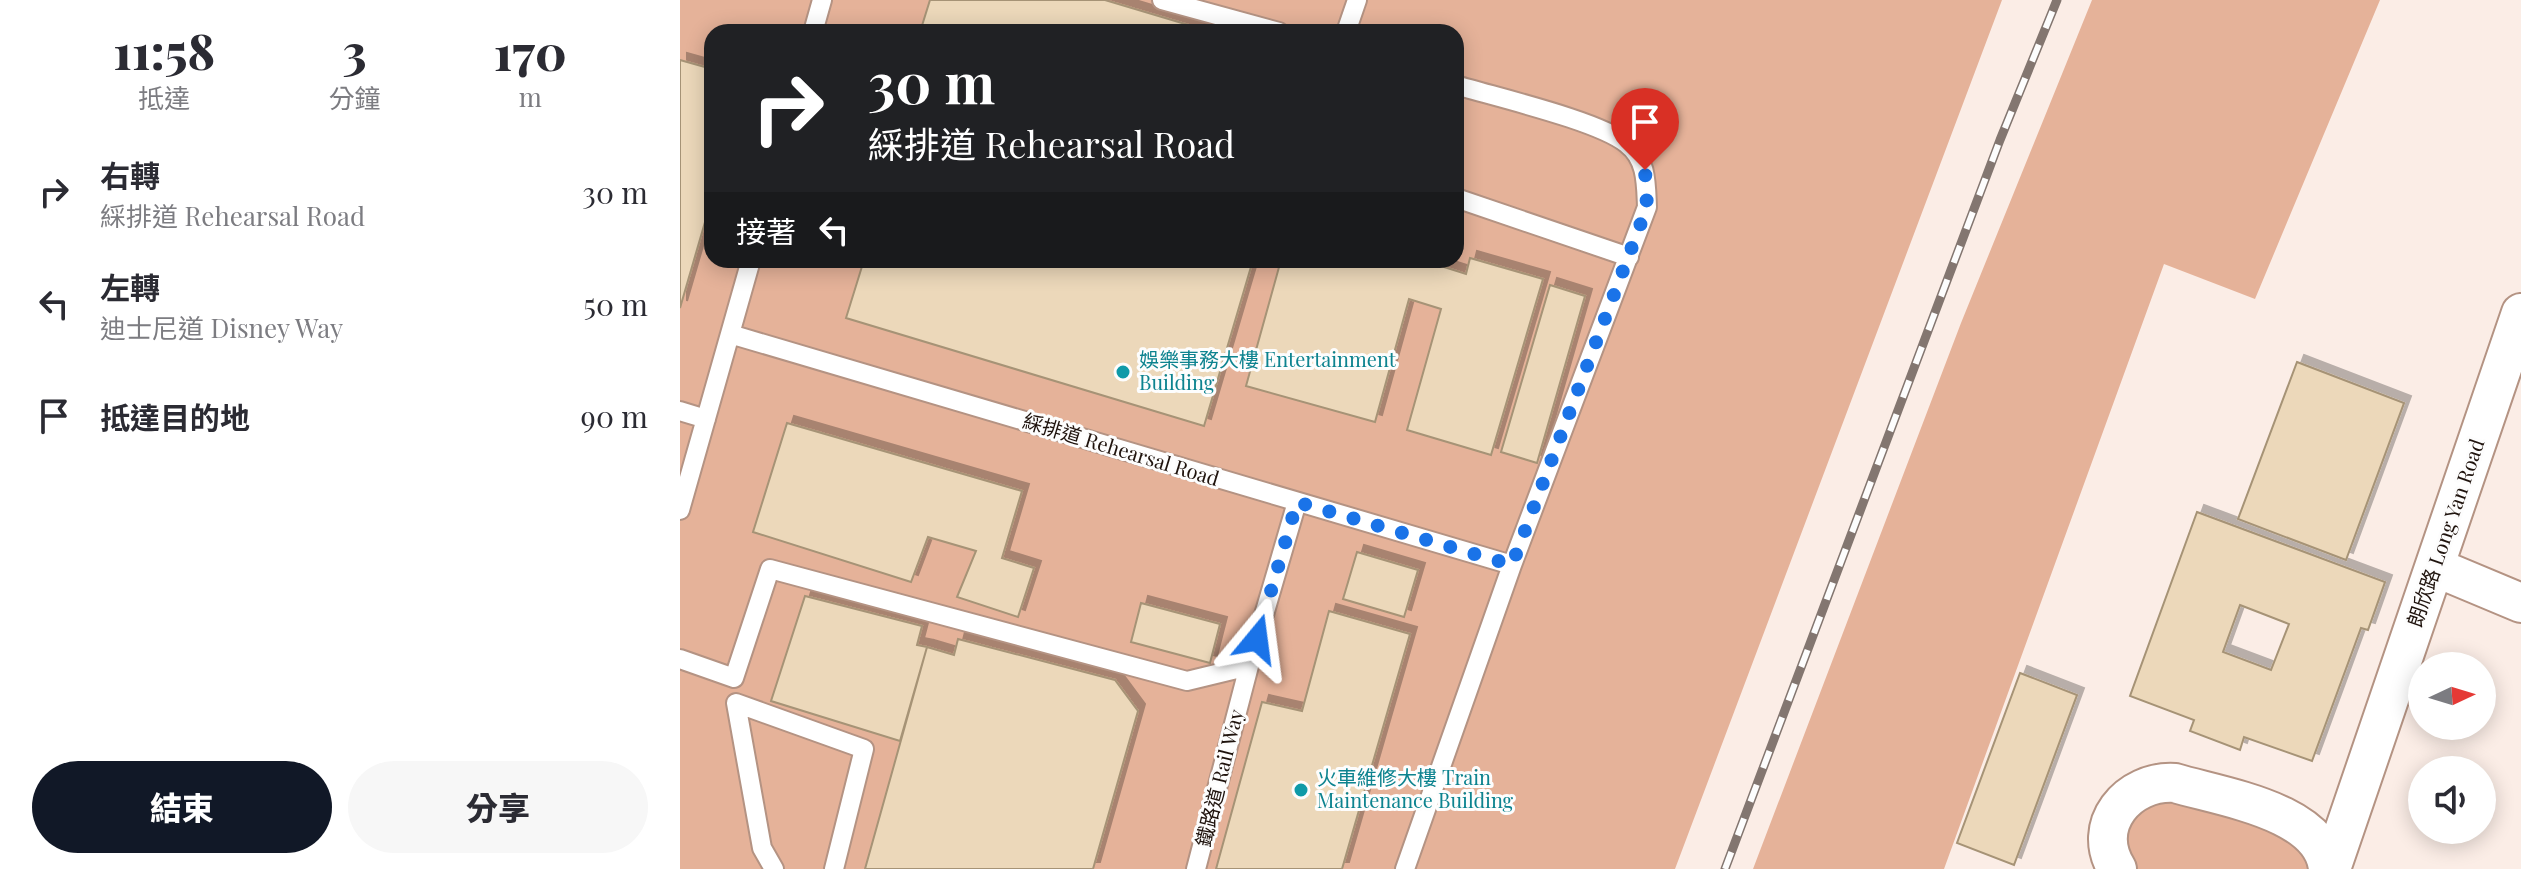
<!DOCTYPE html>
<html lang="zh-TW">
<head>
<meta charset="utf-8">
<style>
  :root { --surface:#fff; --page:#f7f7f7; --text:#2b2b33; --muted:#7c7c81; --accent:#111827 }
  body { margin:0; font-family:"Playfair Display","Noto Sans TC",serif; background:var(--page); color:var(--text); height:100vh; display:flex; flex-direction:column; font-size:30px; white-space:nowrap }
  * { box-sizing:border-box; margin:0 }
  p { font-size:26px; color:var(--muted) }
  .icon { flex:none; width:44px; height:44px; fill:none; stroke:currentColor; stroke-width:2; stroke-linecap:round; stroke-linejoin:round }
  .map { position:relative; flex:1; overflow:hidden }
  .sheet { display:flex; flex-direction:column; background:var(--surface); width:680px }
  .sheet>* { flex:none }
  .banner { position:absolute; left:24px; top:24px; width:760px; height:244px; border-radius:24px; box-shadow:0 4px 20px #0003; background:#202124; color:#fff; overflow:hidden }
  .needle { width:52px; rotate:86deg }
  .fabs { position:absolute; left:1728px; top:652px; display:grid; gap:16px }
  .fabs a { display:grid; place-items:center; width:88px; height:88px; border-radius:50%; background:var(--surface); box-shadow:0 4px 20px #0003; font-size:40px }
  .pin { position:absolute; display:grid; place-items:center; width:68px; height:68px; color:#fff; margin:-82px -34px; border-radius:50% 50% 50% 0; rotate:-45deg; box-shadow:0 0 8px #0007 }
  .pin .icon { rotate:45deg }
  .me { position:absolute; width:88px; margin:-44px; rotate:16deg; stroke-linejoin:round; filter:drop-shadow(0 0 6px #0008) }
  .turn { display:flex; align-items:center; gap:28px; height:168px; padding:0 32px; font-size:36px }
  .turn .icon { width:104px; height:104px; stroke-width:2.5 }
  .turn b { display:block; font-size:56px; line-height:68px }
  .then { display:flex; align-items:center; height:76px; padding:0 32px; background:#0003; gap:16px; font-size:30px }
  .eta { display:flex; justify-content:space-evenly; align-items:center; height:136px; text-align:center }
  .eta b { font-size:48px; font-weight:800; line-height:56px }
  .primary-button { display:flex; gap:16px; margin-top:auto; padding:16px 32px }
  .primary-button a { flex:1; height:92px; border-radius:48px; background:var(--accent); color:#fff; font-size:32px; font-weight:800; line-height:92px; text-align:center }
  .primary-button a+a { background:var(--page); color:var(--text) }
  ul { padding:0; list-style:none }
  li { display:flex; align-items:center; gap:24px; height:112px; padding:0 32px }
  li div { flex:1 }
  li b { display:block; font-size:30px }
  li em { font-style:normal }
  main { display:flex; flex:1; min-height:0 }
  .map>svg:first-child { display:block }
  .green { fill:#e5b299; fill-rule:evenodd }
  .building { fill:#ecd8ba; stroke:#a69376; stroke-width:2; fill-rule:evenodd; filter:url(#shadow) }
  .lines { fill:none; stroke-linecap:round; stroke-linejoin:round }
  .lane-casing { stroke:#b49383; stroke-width:22 }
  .street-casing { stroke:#b49383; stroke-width:42 }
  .lane { stroke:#fff; stroke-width:18 }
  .street { stroke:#fff; stroke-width:38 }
  .rail-casing { stroke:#837670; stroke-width:9 }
  .rail { stroke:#fdfdfd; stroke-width:6; stroke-dasharray:18; stroke-linecap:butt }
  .route { stroke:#1a73e8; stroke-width:14; stroke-dasharray:0 25.2 }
  .culture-dot { fill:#0f9aa8; stroke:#fdfdfd; stroke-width:3 }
  .labels { text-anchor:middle; stroke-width:6; stroke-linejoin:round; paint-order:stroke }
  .culture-label { font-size:20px; fill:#0d838f; stroke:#fdfdfd; text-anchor:start }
  .street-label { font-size:20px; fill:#1f130d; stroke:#fdfdfd }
</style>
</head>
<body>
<main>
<section class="sheet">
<div class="eta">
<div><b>11:58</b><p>抵達</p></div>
<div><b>3</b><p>分鐘</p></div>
<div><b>170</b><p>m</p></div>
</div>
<ul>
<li><svg class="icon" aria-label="right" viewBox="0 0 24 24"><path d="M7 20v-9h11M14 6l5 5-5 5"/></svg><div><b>右轉</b><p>綵排道 Rehearsal Road</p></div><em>30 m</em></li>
<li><svg class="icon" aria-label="left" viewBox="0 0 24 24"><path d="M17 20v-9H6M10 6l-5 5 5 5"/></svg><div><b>左轉</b><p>迪士尼道 Disney Way</p></div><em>50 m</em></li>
<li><svg class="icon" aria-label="arrive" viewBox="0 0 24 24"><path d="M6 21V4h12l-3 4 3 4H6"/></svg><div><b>抵達目的地</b></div><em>90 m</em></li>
</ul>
<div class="primary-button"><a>結束</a><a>分享</a></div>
</section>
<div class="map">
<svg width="1841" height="869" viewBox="0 0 1841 869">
  <defs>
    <filter id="shadow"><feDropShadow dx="7" dy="-7" stdDeviation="0" flood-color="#0004"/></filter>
  </defs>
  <rect width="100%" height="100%" fill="#fbede6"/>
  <!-- green -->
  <path class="green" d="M0,0H1322L995,869H0ZM32,32H776V260H32Z
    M1412,0H1700L1575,299L1484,264L1264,869H1073L1281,323Z
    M1466,793L1608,828L1637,869H1448L1437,821Z"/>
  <!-- building -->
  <path class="building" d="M250,0H425L532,32H240Z
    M0,60L32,69V198L0,308Z
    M790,258L863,279L811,455L727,430L761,309L729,299L695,422L566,386L601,260H742L786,274Z
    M184,260H573L524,426L166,318Z
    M870,285L905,296L857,463L821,452Z
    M1617,362L1724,403L1666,560L1558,519Z
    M107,423L342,491L322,558L354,568L338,617L277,597L296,551L248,537L231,582L73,532Z
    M1517,512L1705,582L1688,630L1681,628L1632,761L1564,737L1560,750L1510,731L1514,720L1450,696ZM1560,605L1609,624L1591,670L1543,652Z
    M677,552L738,570L724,617L663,599Z
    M125,596L242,626L237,645L247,647L220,741L91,701Z
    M461,603L540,624L530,663L451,642Z
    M649,611L730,634L662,869H536L582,702L622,711Z
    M278,639L435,680L458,711L413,869H185L247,647L274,655Z
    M1340,673L1397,695L1334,865L1277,843Z"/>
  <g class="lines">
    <defs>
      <path id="lane" d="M482,0L599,32
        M133,32L142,0
        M666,32L677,0
        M776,198L949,257
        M50,334L832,565
        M0,411L26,419
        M0,510L71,260
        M0,659L54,678L90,569L507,681L569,666
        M94,869L82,848L56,703L184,749L154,869
        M516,869L569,666L617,502
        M725,869L832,565L967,207C966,185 967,159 947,144C920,121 815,97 776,85"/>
      <path id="street" d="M1755,567L1841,603
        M1437,869C1410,825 1448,780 1495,783C1541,797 1643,811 1648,869
        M1651,869L1841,313"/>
    </defs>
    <!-- lane casing -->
    <use href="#lane" class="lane-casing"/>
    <!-- street casing -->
    <use href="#street" class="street-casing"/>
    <!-- lane -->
    <use href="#lane" class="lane"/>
    <!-- street -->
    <use href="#street" class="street"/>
    <defs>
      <path id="rail" d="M1045,869L1320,140L1377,0"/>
    </defs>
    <!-- rail casing -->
    <use href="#rail" class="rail-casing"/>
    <!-- rail -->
    <use href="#rail" class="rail"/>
  </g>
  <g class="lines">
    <!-- route -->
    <path class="route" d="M577,639L617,502L832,565L967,207L965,170"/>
  </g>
  <!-- markers -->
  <g class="culture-dot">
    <circle cx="443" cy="372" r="8"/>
    <circle cx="621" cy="790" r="8"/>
  </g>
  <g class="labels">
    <!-- culture labels -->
    <g class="culture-label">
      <text x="459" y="367">娛樂事務大樓 Entertainment<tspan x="459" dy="23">Building</tspan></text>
      <text x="637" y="785">火車維修大樓 Train<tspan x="637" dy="23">Maintenance Building</tspan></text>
    </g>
    <!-- street labels -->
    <g class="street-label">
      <text transform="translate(441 450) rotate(17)" y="7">綵排道 Rehearsal Road</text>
      <text transform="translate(1766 533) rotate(-71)" y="7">朗欣路 Long Yan Road</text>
      <text transform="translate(540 778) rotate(-76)" y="7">鐵路道 Rail Way</text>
    </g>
  </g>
</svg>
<div class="fabs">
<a><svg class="needle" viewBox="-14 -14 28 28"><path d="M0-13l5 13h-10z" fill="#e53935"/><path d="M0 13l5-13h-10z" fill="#7c7c81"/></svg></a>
<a><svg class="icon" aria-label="sound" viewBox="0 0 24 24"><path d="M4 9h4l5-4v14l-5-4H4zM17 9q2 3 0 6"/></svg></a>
</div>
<div class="pin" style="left:965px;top:170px;background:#d93025"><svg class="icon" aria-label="arrive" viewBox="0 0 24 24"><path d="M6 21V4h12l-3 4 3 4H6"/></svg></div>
<svg class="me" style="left:577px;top:639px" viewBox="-20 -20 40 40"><path d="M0-17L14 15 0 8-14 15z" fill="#1a73e8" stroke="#fff" stroke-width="4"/></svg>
<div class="banner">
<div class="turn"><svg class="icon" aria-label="right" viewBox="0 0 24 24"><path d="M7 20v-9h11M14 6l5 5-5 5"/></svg><div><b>30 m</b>綵排道 Rehearsal Road</div></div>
<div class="then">接著<svg class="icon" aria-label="left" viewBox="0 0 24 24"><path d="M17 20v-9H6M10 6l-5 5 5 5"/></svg></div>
</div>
</div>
</main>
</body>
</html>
